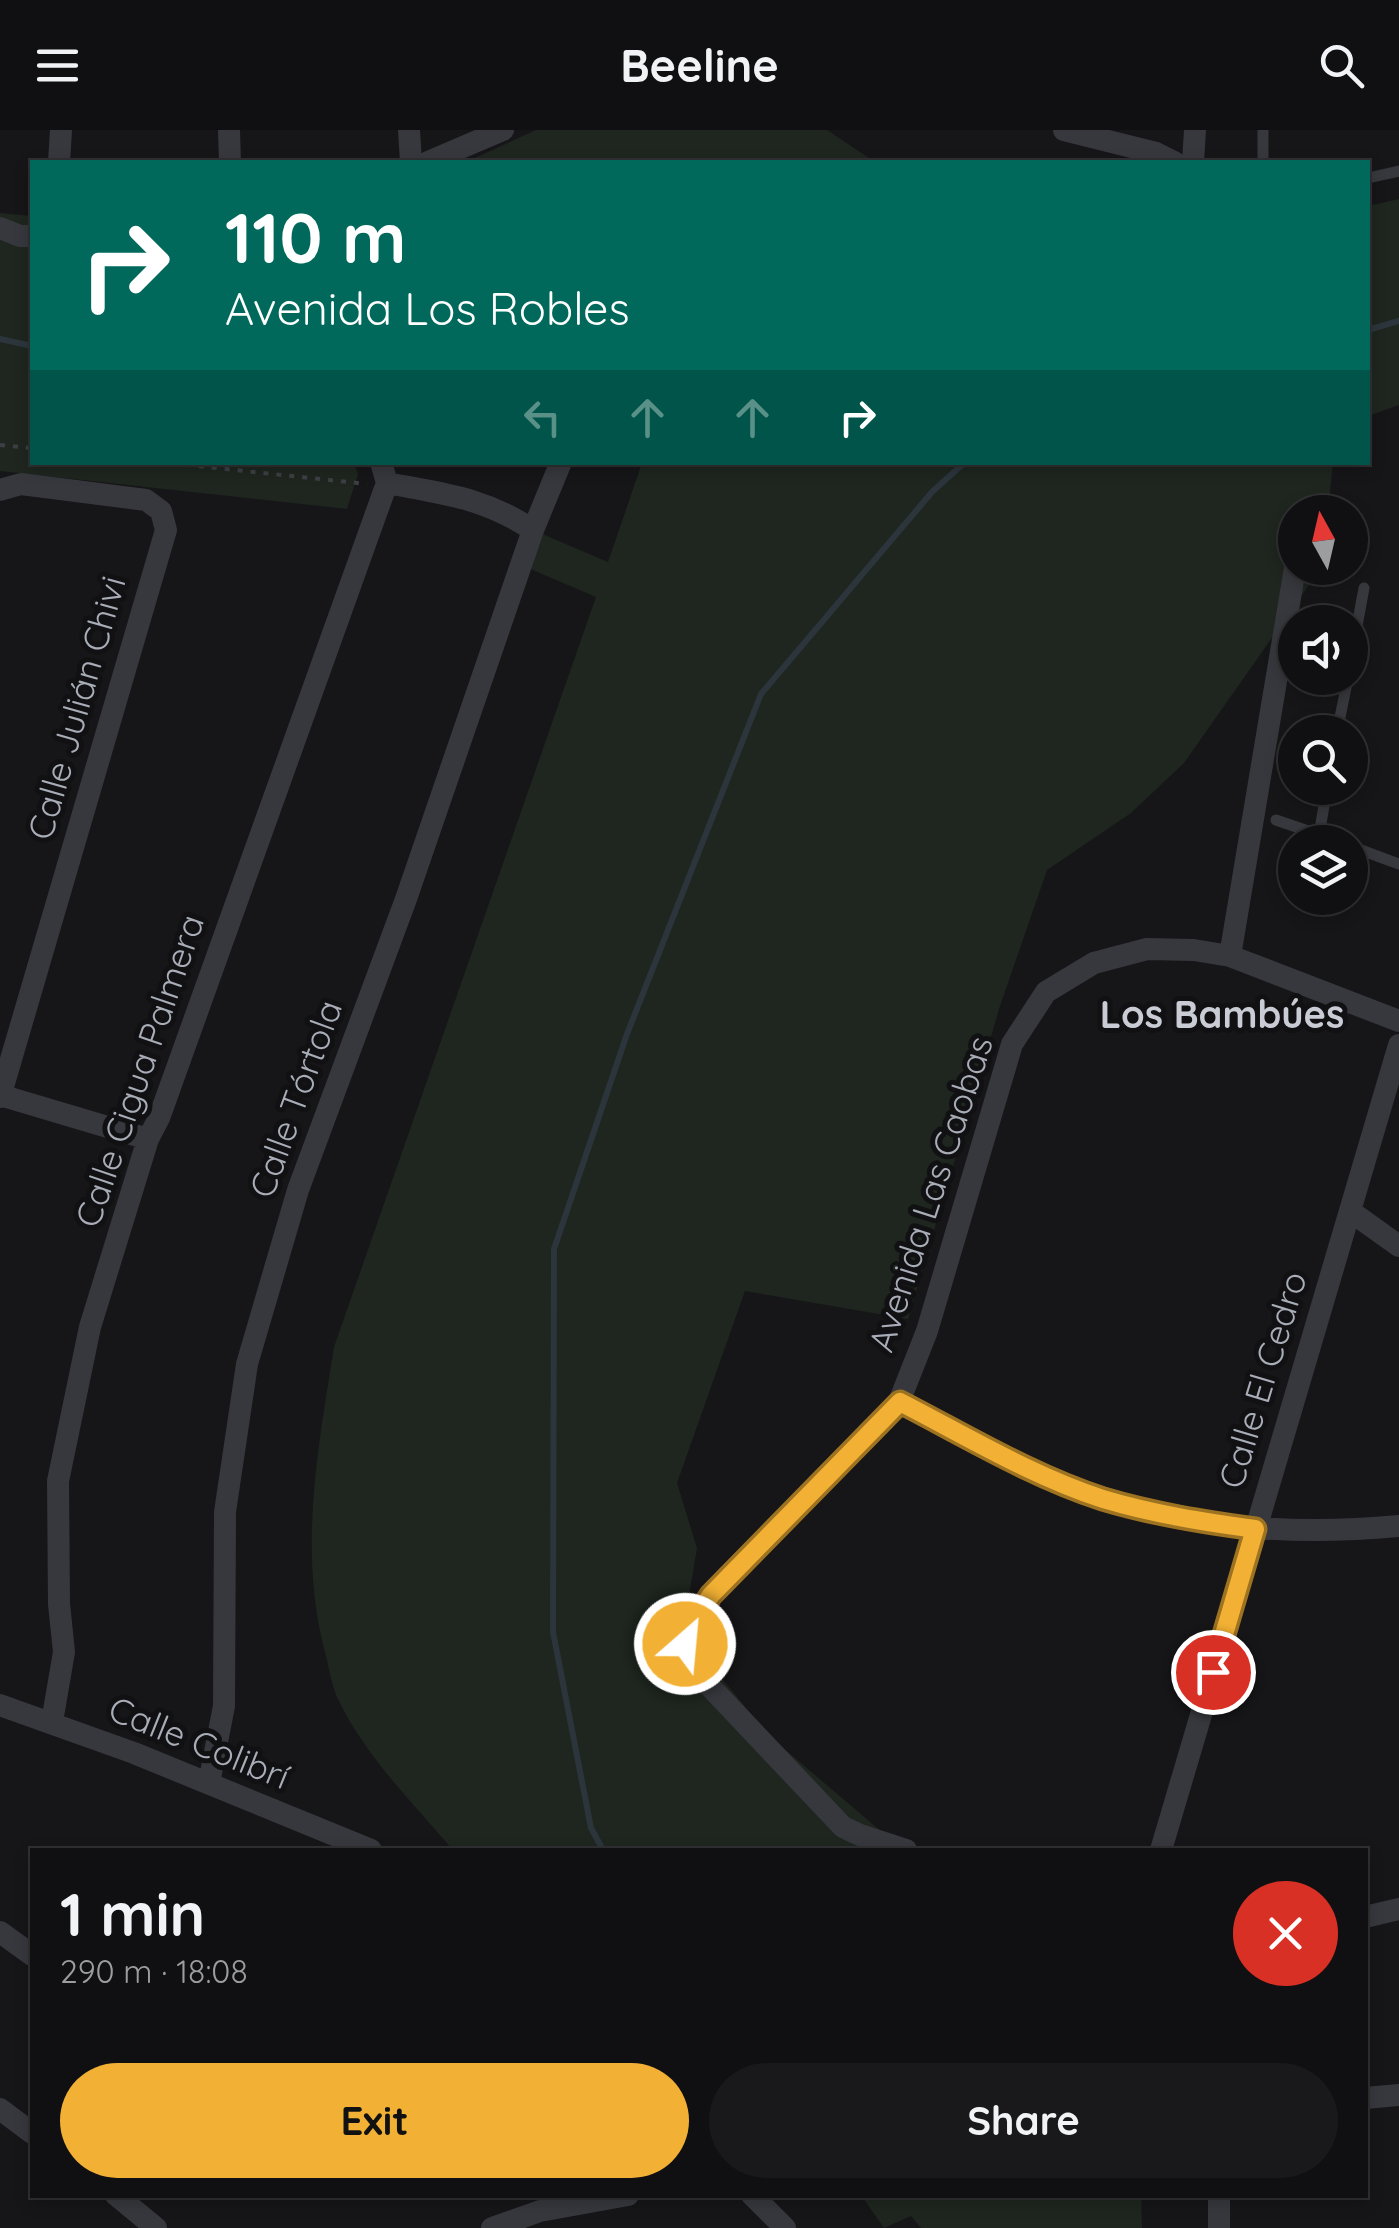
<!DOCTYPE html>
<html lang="en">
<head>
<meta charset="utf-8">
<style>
  :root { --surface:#101012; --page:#19191b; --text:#f1f3f6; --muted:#9c9d9f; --line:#303032; --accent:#f2b134 }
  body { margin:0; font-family:Quicksand,sans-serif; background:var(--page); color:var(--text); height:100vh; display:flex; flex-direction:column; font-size:38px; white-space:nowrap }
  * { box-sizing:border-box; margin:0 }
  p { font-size:32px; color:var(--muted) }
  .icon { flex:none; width:55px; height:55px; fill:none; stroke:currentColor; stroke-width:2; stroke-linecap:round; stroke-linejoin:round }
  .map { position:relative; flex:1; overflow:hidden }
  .side { position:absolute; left:30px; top:1718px; width:1338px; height:350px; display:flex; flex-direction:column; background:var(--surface); border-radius:0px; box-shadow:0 5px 15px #0003,0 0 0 2px var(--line) }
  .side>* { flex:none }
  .top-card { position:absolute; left:30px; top:30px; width:1340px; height:305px; border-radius:0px; box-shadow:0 5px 15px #0003,0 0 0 2px var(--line); background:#00695c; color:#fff; overflow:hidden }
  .needle { width:65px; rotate:352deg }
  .fabs { position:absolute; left:1278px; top:365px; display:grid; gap:20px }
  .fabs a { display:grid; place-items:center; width:90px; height:90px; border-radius:50%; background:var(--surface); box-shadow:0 5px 15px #0003,0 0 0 2px var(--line); font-size:50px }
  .pin { position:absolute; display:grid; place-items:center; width:85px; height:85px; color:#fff; margin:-42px; border:5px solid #fff; border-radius:50%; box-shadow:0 2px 10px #0007 }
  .me { position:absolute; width:110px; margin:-55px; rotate:27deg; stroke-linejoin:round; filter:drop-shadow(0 0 8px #0008) }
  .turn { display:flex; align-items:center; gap:35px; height:210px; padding:0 30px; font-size:45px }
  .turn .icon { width:130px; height:130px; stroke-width:2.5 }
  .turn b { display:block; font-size:70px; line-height:85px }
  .lanes { display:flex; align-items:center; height:95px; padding:0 30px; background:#0003; justify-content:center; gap:50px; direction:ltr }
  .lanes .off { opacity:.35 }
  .round { display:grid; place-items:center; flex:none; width:105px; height:105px; border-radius:52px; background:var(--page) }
  .overview { display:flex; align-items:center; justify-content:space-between; height:170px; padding:0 30px }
  h1 { font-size:60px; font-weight:700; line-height:75px }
  .cta { display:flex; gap:20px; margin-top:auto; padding:20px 30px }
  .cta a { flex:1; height:115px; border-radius:60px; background:var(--accent); color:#111; font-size:40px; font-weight:700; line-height:115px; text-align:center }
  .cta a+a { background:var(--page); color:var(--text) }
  header { display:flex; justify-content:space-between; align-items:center; height:130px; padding:0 30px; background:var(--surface); font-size:45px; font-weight:700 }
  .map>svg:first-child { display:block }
  .green { fill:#1e261f }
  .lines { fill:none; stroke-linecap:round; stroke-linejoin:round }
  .stream { stroke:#2c353c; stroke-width:6 }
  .path { stroke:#3d3f44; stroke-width:4; stroke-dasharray:5 8; stroke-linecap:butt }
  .service { stroke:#37383d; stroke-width:11 }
  .minor { stroke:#37383d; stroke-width:22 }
  .route-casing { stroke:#9d7322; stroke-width:25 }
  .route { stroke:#f2b134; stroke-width:18 }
  .labels { text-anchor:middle; stroke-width:10; stroke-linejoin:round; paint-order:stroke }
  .street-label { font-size:35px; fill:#a8adb8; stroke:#111113 }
  .neighbourhood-label { font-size:38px; font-weight:bold; fill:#c9ccd4; stroke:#111113 }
</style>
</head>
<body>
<header><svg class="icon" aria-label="menu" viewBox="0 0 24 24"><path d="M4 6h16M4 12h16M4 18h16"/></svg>Beeline<svg class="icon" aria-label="search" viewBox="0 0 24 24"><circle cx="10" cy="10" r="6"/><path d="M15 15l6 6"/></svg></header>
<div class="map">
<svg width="1399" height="2098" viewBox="0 0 1399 2098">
  <rect width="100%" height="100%" fill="#161618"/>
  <!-- green -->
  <path class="green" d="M536,0H827L875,32H466Z
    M1399,69V275L1368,286V76Z
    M0,83L32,86V332L354,333L358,344L347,379L0,341Z
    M642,333H1333L1328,382H1295V438H1321L1184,633L1131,683L1047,740L1000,876L908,1189L745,1161L677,1353L697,1418L683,1501L768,1605L903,1720H453C412,1672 364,1625 337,1567C331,1553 329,1537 325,1522C298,1421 318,1318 334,1217L596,467L521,435L533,400L608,432Z
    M861,2065H1141L1142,2098H921L911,2086L884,2098Z"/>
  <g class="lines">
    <!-- stream -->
    <path class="stream" d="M1368,200L1399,191
      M0,209L32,216
      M603,1720L591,1698L553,1502L554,1119L627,904L761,564L932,362L965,332"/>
    <!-- path -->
    <path class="path" d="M0,315L32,318
      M160,332L367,354"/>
    <!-- service -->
    <path class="service" d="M1263,32V0
      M1368,48L1399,41
      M1350,534L1364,458
      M1337,602L1348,548
      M1276,690L1340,712
      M1319,705L1327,658
      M1350,716L1399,734"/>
    <!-- minor -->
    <path class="minor" d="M229,0L230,32
      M409,0L411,32
      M1064,0L1156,23L1174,32
      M59,32L61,0
      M428,32L503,0
      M1193,32L1195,0
      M0,98L20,106H32
      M387,353C444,364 483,367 533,400
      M0,360L21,354L146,370L161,381L166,400L0,967
      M1230,826L1295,438
      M0,965L148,1009
      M1350,1081L1399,1116
      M899,1272C946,1296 993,1324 1042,1345C1160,1395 1272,1408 1399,1396
      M0,1575L134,1623L371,1720
      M52,1592L64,1522L59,1474L58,1351L90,1197L148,1009L159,988L387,353L381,332
      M209,1653L224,1576L225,1382L247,1234L298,1060L406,769L533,400L561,332
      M906,1720L860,1705L843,1697L701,1547L685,1514L691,1495L711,1465L899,1272L927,1201L1012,914L1046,862L1094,833L1147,819L1194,820L1230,826L1399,891
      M1161,1720L1399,915
      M1365,1787L1399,1779
      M0,1802L32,1825
      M1365,1968L1399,1965
      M0,1979L32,2003
      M116,2065L156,2098
      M752,2065L785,2098
      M1219,2065V2098
      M492,2098L540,2081L628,2065"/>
  </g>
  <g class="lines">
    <defs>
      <path id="route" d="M685,1514L691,1495L711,1465L900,1272C966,1306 1032,1346 1103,1369C1153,1384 1204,1392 1255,1399L1213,1542"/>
    </defs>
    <!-- route casing -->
    <use href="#route" class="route-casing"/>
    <!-- route -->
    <use href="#route" class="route"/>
  </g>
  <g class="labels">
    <!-- street labels -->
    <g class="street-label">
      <text transform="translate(77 578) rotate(-74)" y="12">Calle Julián Chivi</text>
      <text transform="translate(140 941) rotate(-71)" y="12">Calle Cigua Palmera</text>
      <text transform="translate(296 969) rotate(-70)" y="12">Calle Tórtola</text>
      <text transform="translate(931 1064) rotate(-72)" y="12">Avenida Las Caobas</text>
      <text transform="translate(1263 1250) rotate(-73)" y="12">Calle El Cedro</text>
      <text transform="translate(199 1613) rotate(22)" y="12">Calle Colibrí</text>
    </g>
    <!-- neighbourhood labels -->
    <g class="neighbourhood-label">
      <text x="1222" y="898">Los Bambúes</text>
    </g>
  </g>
</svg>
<div class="fabs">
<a><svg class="needle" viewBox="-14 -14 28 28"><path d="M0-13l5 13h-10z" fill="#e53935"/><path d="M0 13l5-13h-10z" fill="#9c9d9f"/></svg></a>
<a><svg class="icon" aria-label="sound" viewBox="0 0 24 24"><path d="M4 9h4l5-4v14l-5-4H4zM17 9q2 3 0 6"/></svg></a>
<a><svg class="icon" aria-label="search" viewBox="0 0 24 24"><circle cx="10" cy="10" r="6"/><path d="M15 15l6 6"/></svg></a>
<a><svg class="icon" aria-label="layers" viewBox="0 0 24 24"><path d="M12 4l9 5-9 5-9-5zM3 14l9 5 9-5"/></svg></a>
</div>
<div class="pin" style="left:1213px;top:1542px;background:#d93025"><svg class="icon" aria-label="arrive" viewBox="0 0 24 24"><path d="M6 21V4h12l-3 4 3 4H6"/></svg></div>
<svg class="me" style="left:685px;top:1514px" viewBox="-20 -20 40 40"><circle r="17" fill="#f2b134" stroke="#fff" stroke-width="3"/><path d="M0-11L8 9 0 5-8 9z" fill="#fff"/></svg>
<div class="top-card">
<div class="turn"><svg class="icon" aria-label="right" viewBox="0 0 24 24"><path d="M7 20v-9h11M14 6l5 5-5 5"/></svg><div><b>110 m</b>Avenida Los Robles</div></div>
<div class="lanes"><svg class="icon off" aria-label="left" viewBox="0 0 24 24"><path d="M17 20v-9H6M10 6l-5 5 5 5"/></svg><svg class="icon off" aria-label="ahead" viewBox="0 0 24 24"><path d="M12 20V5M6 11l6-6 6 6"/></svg><svg class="icon off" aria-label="ahead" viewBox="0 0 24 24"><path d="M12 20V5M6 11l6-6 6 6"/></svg><svg class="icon" aria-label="right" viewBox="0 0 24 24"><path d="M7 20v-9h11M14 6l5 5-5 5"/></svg></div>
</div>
<section class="side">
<div class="overview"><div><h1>1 min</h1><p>290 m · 18:08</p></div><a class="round" style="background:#d93025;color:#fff"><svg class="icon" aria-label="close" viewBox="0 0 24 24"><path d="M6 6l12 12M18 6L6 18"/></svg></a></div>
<div class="cta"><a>Exit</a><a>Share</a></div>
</section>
</div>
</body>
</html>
